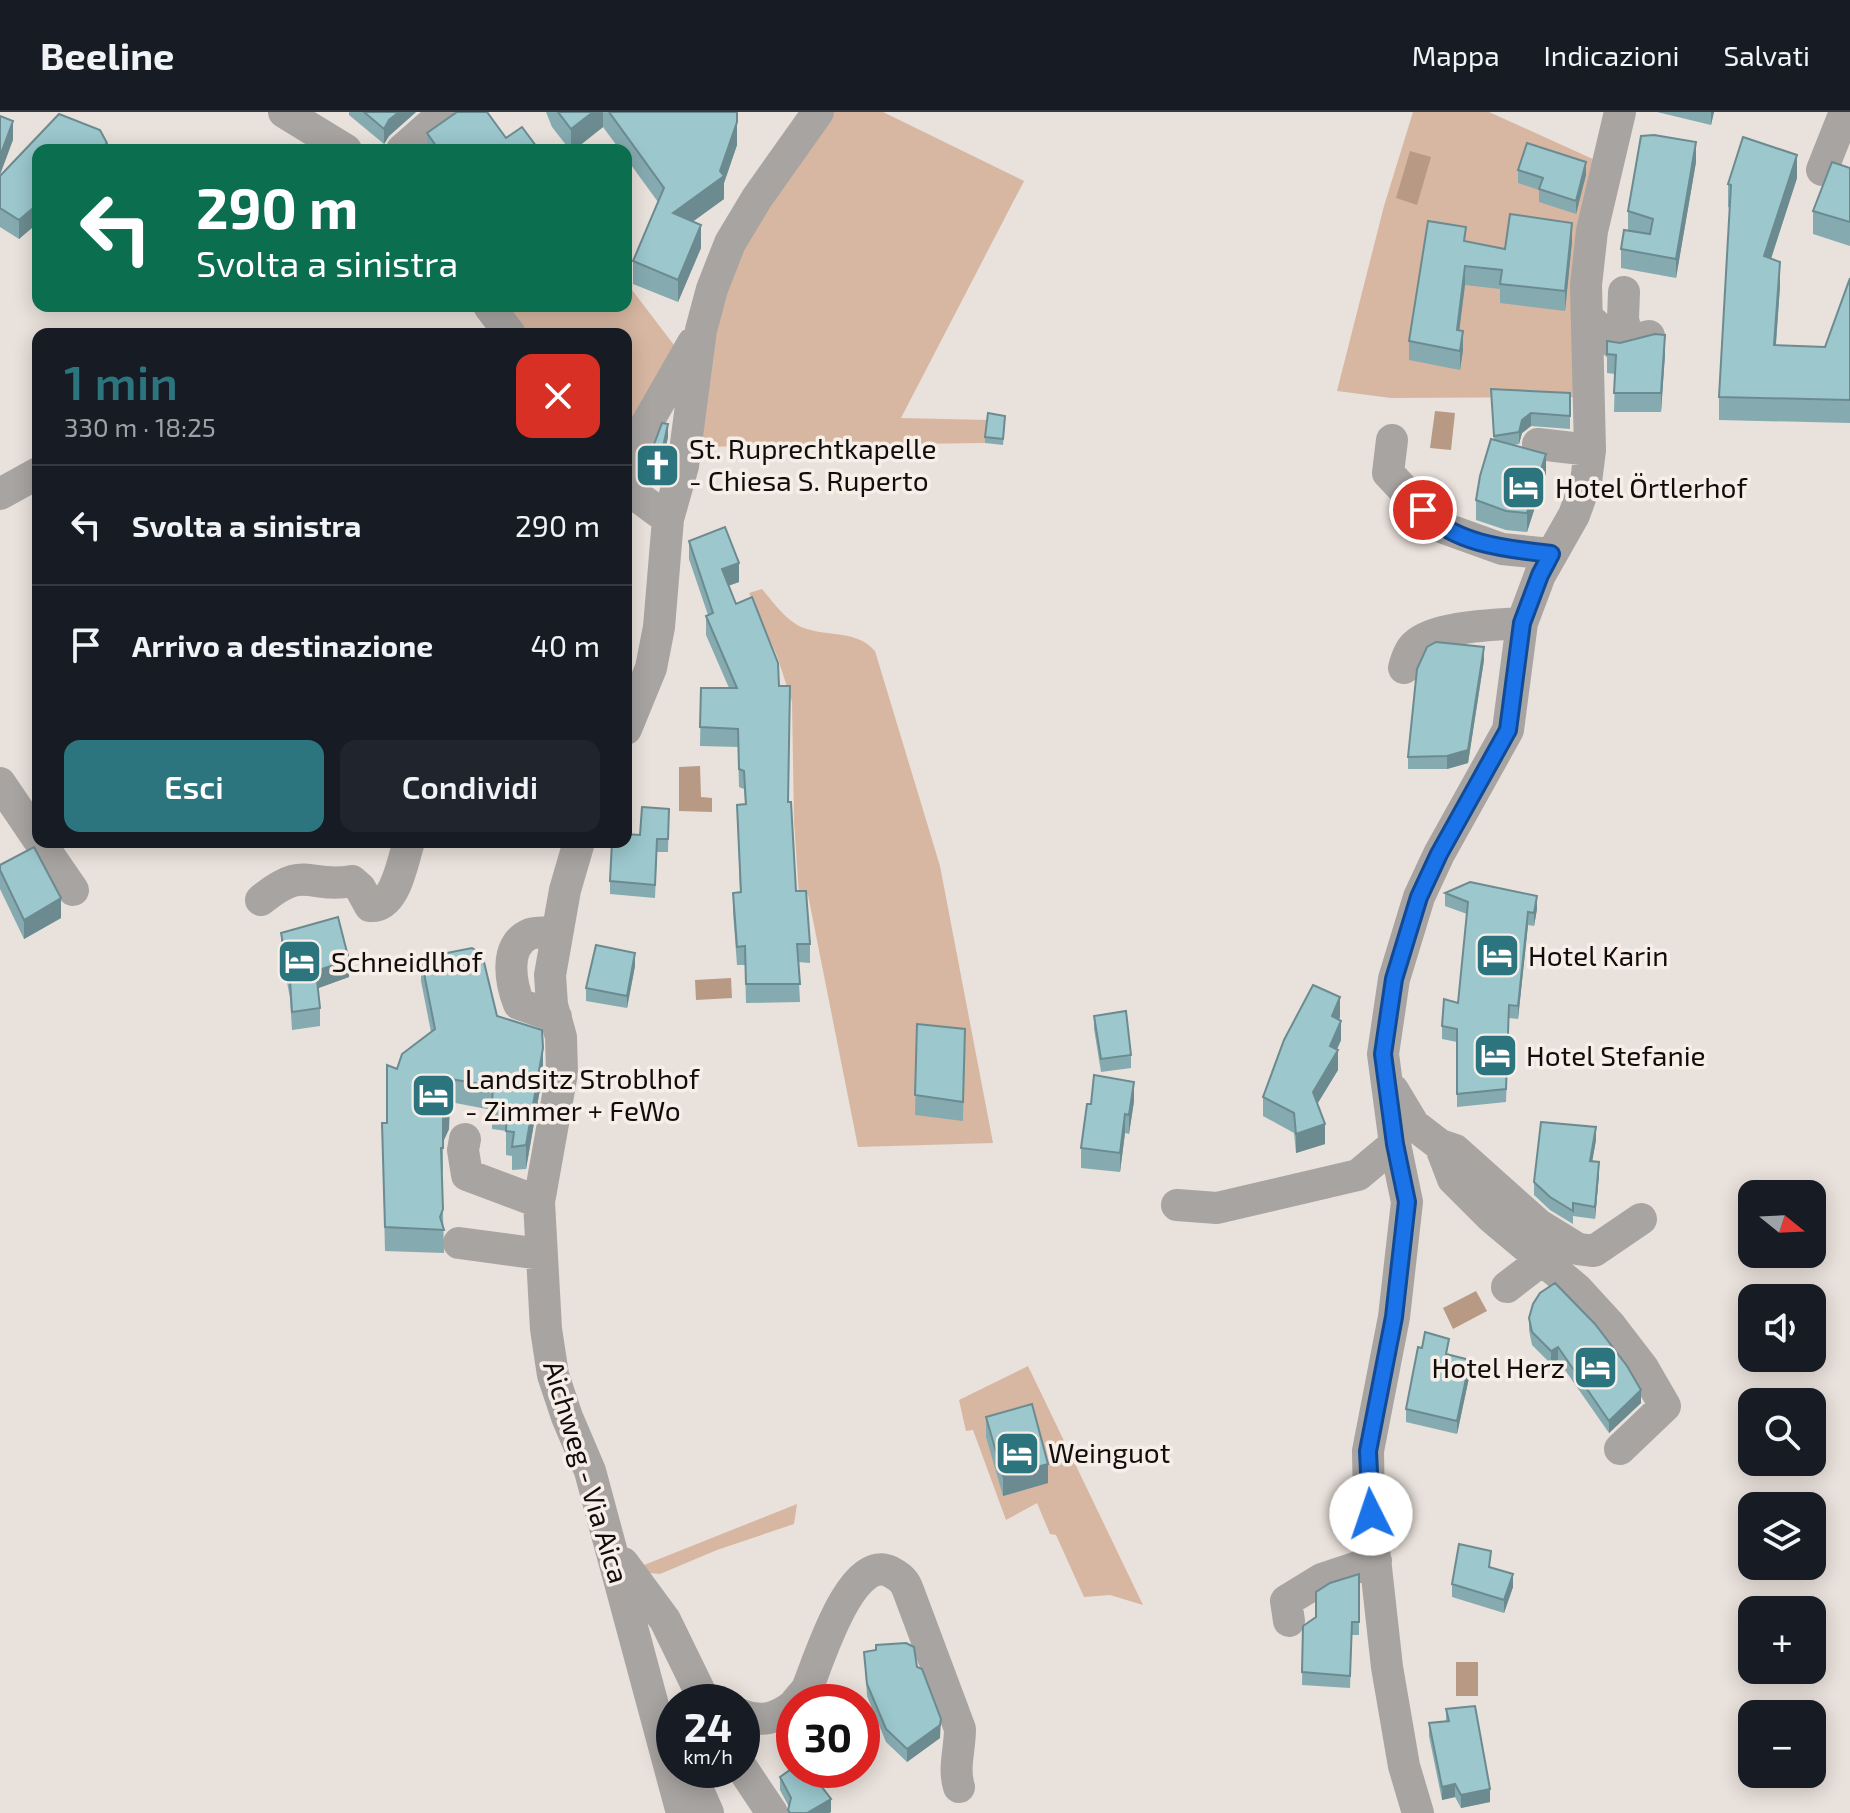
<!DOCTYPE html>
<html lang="it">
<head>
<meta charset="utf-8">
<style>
  :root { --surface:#171b24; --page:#20242c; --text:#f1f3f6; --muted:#9ea1a6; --line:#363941; --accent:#2c757e }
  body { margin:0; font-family:"Exo 2",sans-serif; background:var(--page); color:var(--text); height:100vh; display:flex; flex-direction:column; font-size:30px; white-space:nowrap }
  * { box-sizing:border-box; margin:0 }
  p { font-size:26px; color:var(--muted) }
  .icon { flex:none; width:44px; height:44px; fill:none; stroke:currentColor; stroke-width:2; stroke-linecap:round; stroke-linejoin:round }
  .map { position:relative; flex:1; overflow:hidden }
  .side { position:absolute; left:32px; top:216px; width:600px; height:520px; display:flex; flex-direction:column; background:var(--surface); border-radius:16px; box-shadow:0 4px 20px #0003 }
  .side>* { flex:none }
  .top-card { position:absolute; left:32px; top:32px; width:600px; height:168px; border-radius:16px; box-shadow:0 4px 20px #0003; background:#0b6e4f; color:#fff; overflow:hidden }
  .needle { width:52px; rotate:108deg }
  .tools { position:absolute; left:1738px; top:1068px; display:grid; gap:16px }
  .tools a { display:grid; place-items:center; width:88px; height:88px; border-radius:16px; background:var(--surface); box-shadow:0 4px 20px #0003; font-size:40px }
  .speed { position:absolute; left:656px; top:1572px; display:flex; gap:16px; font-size:40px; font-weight:700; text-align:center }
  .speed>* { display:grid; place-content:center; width:104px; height:104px; border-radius:50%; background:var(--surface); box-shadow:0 4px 20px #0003; line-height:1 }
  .speed small { font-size:20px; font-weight:400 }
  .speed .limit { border:12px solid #d22; background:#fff; color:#111 }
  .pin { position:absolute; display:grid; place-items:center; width:68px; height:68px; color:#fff; margin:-34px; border:4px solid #fff; border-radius:50%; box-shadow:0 2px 8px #0007 }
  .me { position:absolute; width:88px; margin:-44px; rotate:356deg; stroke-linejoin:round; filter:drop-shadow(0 0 6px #0008) }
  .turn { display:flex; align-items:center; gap:28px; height:168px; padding:0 32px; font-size:36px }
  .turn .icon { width:104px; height:104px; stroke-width:2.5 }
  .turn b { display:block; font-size:56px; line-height:68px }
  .round { display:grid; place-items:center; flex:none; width:84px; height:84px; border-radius:16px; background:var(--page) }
  .headline { display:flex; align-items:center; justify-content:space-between; height:136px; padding:0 32px }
  h1 { font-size:48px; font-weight:600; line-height:60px; color:var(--accent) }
  .primary-button { display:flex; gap:16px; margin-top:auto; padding:16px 32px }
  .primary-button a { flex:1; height:92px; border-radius:16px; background:var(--accent); color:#fff; font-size:32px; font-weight:600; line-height:92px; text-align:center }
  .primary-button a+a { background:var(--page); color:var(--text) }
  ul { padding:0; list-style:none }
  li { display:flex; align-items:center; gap:24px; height:120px; padding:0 32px; border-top:2px solid var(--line) }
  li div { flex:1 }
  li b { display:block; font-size:30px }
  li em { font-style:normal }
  header { display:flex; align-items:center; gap:48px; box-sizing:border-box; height:112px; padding:0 40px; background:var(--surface); border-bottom:2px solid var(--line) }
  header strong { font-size:38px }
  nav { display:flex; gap:44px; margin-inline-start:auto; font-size:28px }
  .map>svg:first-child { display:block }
  .green { fill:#d7b7a2 }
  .water { fill:#b89984 }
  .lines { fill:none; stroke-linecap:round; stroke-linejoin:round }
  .minor { stroke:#a8a4a2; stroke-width:32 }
  .wall { fill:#85abb0 }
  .shaded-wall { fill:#6c8b90 }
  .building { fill:#9bc7cd; stroke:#6c8b90; stroke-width:2 }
  .route-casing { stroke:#114b97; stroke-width:20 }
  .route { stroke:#1a73e8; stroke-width:14 }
  .labels { text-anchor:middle; stroke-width:7; stroke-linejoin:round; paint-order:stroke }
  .poi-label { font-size:28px; fill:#100d0c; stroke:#f7eee8; text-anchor:start }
  .street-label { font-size:28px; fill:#100d0c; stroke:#f7eee8 }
</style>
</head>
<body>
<header>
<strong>Beeline</strong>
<nav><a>Mappa</a><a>Indicazioni</a><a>Salvati</a></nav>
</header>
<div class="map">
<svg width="1850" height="1701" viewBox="0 0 1850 1701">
  <rect width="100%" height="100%" fill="#e9e1db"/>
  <!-- green -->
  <path class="green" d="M816,0H883L1024,69L901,306L988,308L985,331L685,335L701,218Z
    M1413,0H1489L1606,53L1588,285L1391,286L1337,279L1384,94Z
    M626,170L677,237L626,323V222H521L502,194H626Z
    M762,477C774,491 787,510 804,516C829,525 857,518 875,539L940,754L993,1031L858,1035L808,783H799L794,709L792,590L777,544L749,481Z
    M1028,1254L1143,1493L1110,1483L1084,1485L1056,1423L1050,1422L1037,1391L1006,1408L973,1318L966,1319L959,1288Z
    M797,1392L794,1412L717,1438L660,1462L629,1459Z"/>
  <!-- water -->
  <path class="water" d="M1410,39L1431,45L1417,93L1396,86Z
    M1435,299L1455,301L1451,338L1430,336Z
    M700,654L701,685L712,686V700L679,699V655Z
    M731,866L732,886L696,888L695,868Z
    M1476,1179L1487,1199L1453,1217L1443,1196Z
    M1456,1550H1478V1584H1456Z"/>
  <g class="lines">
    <!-- minor -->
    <path class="minor" d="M284,0L346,38
      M402,38L445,0
      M1822,58L1845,0
      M1624,180L1623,207L1628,229
      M489,194L510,222
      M1587,205L1616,232L1649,224
      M1392,328L1388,361L1438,414L1502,437L1551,442
      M1538,332L1590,338
      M626,366L642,320L693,231
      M626,376L668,407
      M0,382L38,361
      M1404,556C1406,548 1409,538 1415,533C1435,514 1494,513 1522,511
      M626,617L651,556L659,515L668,407L683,354L701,218L712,177L730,131L757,86L818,0
      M0,671L38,727
      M40,730L73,778
      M579,730L565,778L550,863L552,893L561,925L562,961L539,1090L546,1217L553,1263L567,1305L590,1359L682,1701
      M261,788C306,751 307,777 352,769L360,776L370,794C396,796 402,750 409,730
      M556,905L519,892C511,872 503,833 530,822C538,819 549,821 557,821
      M1393,978L1414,1013L1440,1033L1453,1067L1491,1105L1577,1177L1610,1213L1643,1256L1665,1294L1620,1337
      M465,1027L463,1038L467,1063L539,1090
      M1440,1033L1455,1038L1539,1113L1578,1137L1594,1139L1641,1107
      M1177,1093L1217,1096L1358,1063L1395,1032
      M459,1131L541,1142
      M1507,1175L1542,1148
      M623,1451L665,1508L705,1590
      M1289,1509L1286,1489L1322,1467L1376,1449
      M796,1590L807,1577C818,1551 851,1439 891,1460C900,1465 905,1469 908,1478L960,1617C960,1637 953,1656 959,1675
      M742,1603C762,1611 778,1606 794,1593
      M742,1656L772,1701
      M682,1658L701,1685L708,1701
      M1418,1701L1404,1654L1387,1555L1369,1392L1368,1339L1394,1205L1407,1090L1395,1032L1383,942L1394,867L1419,785L1439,742L1508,618L1522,511L1540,463L1574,403L1586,370L1590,338L1586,173L1592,119L1620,0"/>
  </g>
  <!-- wall -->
  <path class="wall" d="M349,0H416L389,24L384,32L349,3Z
    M546,0H737V33L724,71V87L692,110L701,136L678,190L633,172V149L658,90L626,46V38H620L603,15L574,38H570L552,15Z
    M1657,0H1714L1711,13Z
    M427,21L506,26L539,38H427Z
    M107,38L19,127L0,115V64Z
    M1696,50L1676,166L1621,156V137L1628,118V99Z
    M1850,56V134L1813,122V99Z
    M1518,58L1586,63L1576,102L1539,90V78L1518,71Z
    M1797,66L1771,147L1780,174L1776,233L1825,235L1850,166V311L1719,308V285L1730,96L1728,95V72Z
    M1466,130L1505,137L1572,130L1565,199L1500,191V177L1465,173L1459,218L1463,238L1460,258L1409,248V229Z
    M401,194H442V199H401Z
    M1607,229L1665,242L1661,300H1614L1615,262L1607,261Z
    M1491,277L1570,281V317L1531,314L1522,321L1519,332L1514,333L1546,361L1527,420L1506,418L1476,408V388L1494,328Z
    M1005,310L1003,333L985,331V325Z
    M668,325L657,375L646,367V354Z
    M689,429L739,470L728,474L788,690L796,779L810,832V851L798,850L800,890L746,891L745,853H737L733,800V781L740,780L737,693L745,692L744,677L739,675L738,635L700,634L701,576H729L706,523V504L708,503L689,447Z
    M1484,548L1468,651L1447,657H1408V645Z
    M669,697L668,740H657L655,786L610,782V769L640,723Z
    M0,753L61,806L24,827L0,777Z
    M1445,781L1537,797L1534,814L1528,813L1518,907L1509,906L1506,990L1457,995V930L1442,927V914L1458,891L1467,802L1445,794Z
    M281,821L349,865L318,876L320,896V914L292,918L290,886L281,839Z
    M421,846L497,904L543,960L526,1057L512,1058V1044L506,1043V1019L492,1017V998L450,990L449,1017L443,1030V1060H442L444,1141L385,1139L382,1011H387L397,957L431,920L421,869Z
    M635,854L627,896L586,889V876Z
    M1094,904L1131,943V956L1101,960L1094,917Z
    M1340,905L1339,908L1341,928L1337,938L1338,958L1317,992L1325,1032L1296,1041L1294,1021L1263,1004V985Z
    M917,912L965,917L963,1009L915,1003Z
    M1134,989L1129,1022L1125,1021L1120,1060L1081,1056V1036Z
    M1596,1028L1592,1049L1599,1063L1595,1107L1573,1104V1112L1550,1098L1534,1083V1070Z
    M1529,1206L1641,1291L1609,1321L1558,1248L1551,1252L1532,1233L1529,1218Z
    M1449,1240L1448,1243L1470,1261L1457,1322L1406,1310V1297Z
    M986,1305L1048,1371L1003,1384L986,1325Z
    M1491,1456L1513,1475L1504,1501L1452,1485V1472Z
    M1359,1462V1523H1352L1350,1576L1302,1573L1303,1514L1316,1505Z
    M876,1538L917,1555L940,1626L907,1650L886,1630L867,1584L864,1540Z
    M1446,1597L1490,1690L1461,1696L1455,1685L1442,1688L1429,1624V1611L1446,1609Z
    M780,1665L831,1700L829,1701H788L789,1695L780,1678Z"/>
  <!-- shaded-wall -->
  <path class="shaded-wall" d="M399,0H416L389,24L384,32V17L389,8Z
    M593,0H603V15L574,38H571V17Z
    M1711,0H1714L1711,13Z
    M13,9V28L0,63V44Z
    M737,10V33L724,71V87L673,124V101L720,59Z
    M1696,30V50L1676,166V147Z
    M1797,43V66L1764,168V144Z
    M1586,50V63L1576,102V89Z
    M38,92V111L19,127V108Z
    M1572,111V130L1565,199V179Z
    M701,113V136L678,190V168Z
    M1780,150V174L1774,256V233Z
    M1465,154V173L1457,237V218Z
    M1463,219V238L1460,258V239Z
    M1665,223V242L1661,300V281Z
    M1531,301V314L1522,321L1519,332V320L1522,308Z
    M668,312V325L657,375V362Z
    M1546,342V361L1527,420V401Z
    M739,451V470L722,476V457Z
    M1484,535V548L1468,651L1447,657V644Z
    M1537,784V797L1534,814V801Z
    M61,786V806L24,827V808Z
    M1528,800V813L1518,907V894Z
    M635,841V854L627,896V884Z
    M349,848V865L316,877V859Z
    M1340,885V905L1332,924V904Z
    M1341,909V928L1332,947L1338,938V958L1313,999V980L1330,934Z
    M543,936V960L526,1057V1033Z
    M450,967L449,1017L443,1030V1006Z
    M1134,970V989L1129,1022V1003Z
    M1125,1002V1021L1120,1060V1041Z
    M1325,1012V1032L1296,1041V1022Z
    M1596,1015V1028L1590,1062V1049Z
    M1599,1050V1063L1595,1107V1095Z
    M1558,1235V1248L1551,1252V1239Z
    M1470,1248V1261L1457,1322V1309Z
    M1641,1278V1291L1609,1321V1309Z
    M1048,1352V1371L1003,1384V1364Z
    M1513,1462V1475L1504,1501V1488Z
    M941,1607L940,1626L907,1650V1637Z
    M1455,1672V1685L1442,1688V1675Z
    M1490,1677V1690L1461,1696V1683Z
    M831,1687V1700L829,1701H807Z"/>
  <!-- building -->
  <path class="building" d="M364,0H399L389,8L384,17Z
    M457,0H487L506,26L522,15L539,38H439L427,21Z
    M558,0H593L571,17Z
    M609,0H737V10L720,59L724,64L673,101L701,113L678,168L633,149L664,76Z
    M59,2L100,18L107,31L99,38H38V92L19,108L0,96V64Z
    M0,4L13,9L0,44Z
    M1654,23L1696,30L1676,147L1621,137L1624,118L1650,122L1653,107L1628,99L1641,24Z
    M1743,25L1797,43L1764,144L1780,150L1774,233L1825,235L1850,166V288L1719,285L1731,73L1728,72Z
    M1527,31L1586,50L1576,89L1539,77L1543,66L1518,58Z
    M1832,50L1850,56V110L1813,99Z
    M1510,102L1572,111L1565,179L1500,172L1502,158L1465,154L1457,218L1463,219L1460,239L1409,229L1428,109L1466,115L1464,129L1505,137Z
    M1655,222L1665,223L1661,281H1614L1616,243L1607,242V229L1620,231Z
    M1491,277L1570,281V304L1531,301L1522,308L1519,320L1494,324Z
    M988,301L1005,304L1003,327L985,325Z
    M662,311L668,312L657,362L646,354Z
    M1491,327L1546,342L1527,401L1506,399L1476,388L1480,364Z
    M725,415L739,451L722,457L736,492L752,485L778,551L779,574H790L788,690H791L796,779H806L810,832H797L800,872H746L745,834L737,835L733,781L741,780L737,693L746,692L744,659L739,657L738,617L700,615L701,576H737L706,504L713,501L689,429Z
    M1436,530L1484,535L1468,638L1447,644L1408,645L1417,557L1427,535Z
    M642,695L669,697L668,727H657L655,773L610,769L612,730H626V722L640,723Z
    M34,735L61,786L24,808L0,758V753Z
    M1470,770L1537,784L1534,801L1528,800L1518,894L1509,893L1506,977L1457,982V917L1442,914L1444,887L1458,891L1468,790L1445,781Z
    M338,805L349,848L316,859L320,896L292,900L290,868L281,821Z
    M596,833L635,841L627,884L586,876Z
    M472,836L482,842L497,904L542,918L543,936L526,1033L512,1035L514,1020L506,1019L507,996L492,993L493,974L450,967L449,994L443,1006V1036H441L443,1097L440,1105L444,1118L385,1115L382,1011H387V953L397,957L402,942L435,917L421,846Z
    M1313,873L1340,885L1332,904L1341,909L1330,934L1338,938L1313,980L1325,1012L1296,1022L1294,1001L1263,985L1284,928Z
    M1126,899L1131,943L1101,947L1094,904Z
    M917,912L965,917L963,990L915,983Z
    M1094,963L1134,970L1129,1003L1125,1002L1120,1041L1081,1036L1087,992H1091Z
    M1541,1010L1596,1015L1590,1049L1599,1050L1595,1095L1573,1091V1099L1550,1085L1534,1070Z
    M1555,1171L1595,1212L1627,1254L1641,1278L1609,1309L1558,1235L1551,1239L1532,1220L1529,1206L1533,1192L1540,1181Z
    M1425,1220L1449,1227L1446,1242L1470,1248L1457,1309L1406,1297L1418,1235L1422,1236Z
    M1032,1292L1048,1352L1003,1364L986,1305Z
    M1459,1432L1491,1439L1489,1455L1513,1462L1504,1488L1452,1472Z
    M1359,1462V1510H1352L1350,1564L1302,1560L1303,1514L1316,1505V1480L1330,1471Z
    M906,1531L914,1535L917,1555L922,1557L941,1607L940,1613L907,1637L886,1617L867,1572L864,1540L876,1538V1533Z
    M1475,1594L1490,1677L1461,1683L1455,1672L1442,1675L1429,1611L1449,1609L1446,1597Z
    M794,1655V1658H809L831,1687L807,1701H790L788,1698L791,1686L780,1665Z"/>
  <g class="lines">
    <defs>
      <path id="route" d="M1371,1402L1368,1339L1394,1205L1407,1090L1395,1032L1383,942L1394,867L1419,785L1439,742L1508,618L1522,511L1540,463L1551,442C1507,437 1454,432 1423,398"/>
    </defs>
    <!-- route casing -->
    <use href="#route" class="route-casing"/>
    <!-- route -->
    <use href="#route" class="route"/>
  </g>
  <!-- icons -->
  <defs>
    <symbol id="church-square" viewBox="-11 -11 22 22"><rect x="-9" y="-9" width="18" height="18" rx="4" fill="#2c757e" stroke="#f7eee8"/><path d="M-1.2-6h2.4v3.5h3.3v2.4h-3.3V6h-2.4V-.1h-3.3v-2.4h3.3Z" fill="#fff"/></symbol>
    <symbol id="hotel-square" viewBox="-11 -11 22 22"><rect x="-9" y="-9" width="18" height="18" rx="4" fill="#2c757e" stroke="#f7eee8"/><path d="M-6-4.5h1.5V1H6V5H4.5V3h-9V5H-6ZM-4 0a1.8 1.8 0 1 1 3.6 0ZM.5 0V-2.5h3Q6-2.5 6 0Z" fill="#fff"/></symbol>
  </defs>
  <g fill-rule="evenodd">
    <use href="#church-square" x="632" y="328" width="51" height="51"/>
    <use href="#hotel-square" x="1498" y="350" width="51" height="51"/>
    <use href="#hotel-square" x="1472" y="818" width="51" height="51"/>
    <use href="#hotel-square" x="274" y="824" width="51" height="51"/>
    <use href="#hotel-square" x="1470" y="918" width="51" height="51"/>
    <use href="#hotel-square" x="408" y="958" width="51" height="51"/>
    <use href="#hotel-square" x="1570" y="1230" width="51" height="51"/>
    <use href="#hotel-square" x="992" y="1316" width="51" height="51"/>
  </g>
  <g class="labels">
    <!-- poi labels -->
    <g class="poi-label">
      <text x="689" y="347">St. Ruprechtkapelle<tspan x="689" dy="32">- Chiesa S. Ruperto</tspan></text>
      <text x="1555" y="386">Hotel Örtlerhof</text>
      <text x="1528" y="854">Hotel Karin</text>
      <text x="331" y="860">Schneidlhof</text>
      <text x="1526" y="954">Hotel Stefanie</text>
      <text x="465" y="977">Landsitz Stroblhof<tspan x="465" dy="32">- Zimmer + FeWo</tspan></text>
      <text x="1565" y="1266" text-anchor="end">Hotel Herz</text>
      <text x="1048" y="1351">Weinguot</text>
    </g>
    <!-- street labels -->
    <g class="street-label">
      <text transform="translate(586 1360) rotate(73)" y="10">Aichweg - Via Aica</text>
    </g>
  </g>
</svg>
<div class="tools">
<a><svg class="needle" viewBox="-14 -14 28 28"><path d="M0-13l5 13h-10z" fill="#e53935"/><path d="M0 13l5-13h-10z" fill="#9ea1a6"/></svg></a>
<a><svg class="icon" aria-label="sound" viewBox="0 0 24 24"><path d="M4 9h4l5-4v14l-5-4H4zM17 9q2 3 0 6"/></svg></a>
<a><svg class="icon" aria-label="search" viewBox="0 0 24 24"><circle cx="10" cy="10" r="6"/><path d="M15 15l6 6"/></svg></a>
<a><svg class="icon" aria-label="layers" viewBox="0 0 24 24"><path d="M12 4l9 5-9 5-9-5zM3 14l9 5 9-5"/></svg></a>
<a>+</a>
<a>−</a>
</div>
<div class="speed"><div>24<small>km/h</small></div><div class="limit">30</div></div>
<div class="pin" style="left:1423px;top:398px;background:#d93025"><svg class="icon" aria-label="arrive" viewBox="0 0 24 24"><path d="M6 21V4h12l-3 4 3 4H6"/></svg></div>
<svg class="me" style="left:1371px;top:1402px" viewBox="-20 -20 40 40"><circle r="19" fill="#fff"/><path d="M0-13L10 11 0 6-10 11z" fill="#1a73e8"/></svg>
<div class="top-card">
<div class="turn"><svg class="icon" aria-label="left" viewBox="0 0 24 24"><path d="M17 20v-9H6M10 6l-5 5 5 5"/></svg><div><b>290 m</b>Svolta a sinistra</div></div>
</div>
<section class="side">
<div class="headline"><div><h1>1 min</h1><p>330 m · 18:25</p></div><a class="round" style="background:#d93025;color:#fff"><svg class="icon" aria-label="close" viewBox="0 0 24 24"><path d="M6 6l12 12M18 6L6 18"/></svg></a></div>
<ul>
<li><svg class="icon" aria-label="left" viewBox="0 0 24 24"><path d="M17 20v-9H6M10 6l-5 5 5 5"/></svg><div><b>Svolta a sinistra</b></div><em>290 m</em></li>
<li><svg class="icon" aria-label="arrive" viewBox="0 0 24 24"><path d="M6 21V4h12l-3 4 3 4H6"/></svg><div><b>Arrivo a destinazione</b></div><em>40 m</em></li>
</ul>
<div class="primary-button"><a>Esci</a><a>Condividi</a></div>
</section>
</div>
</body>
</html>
